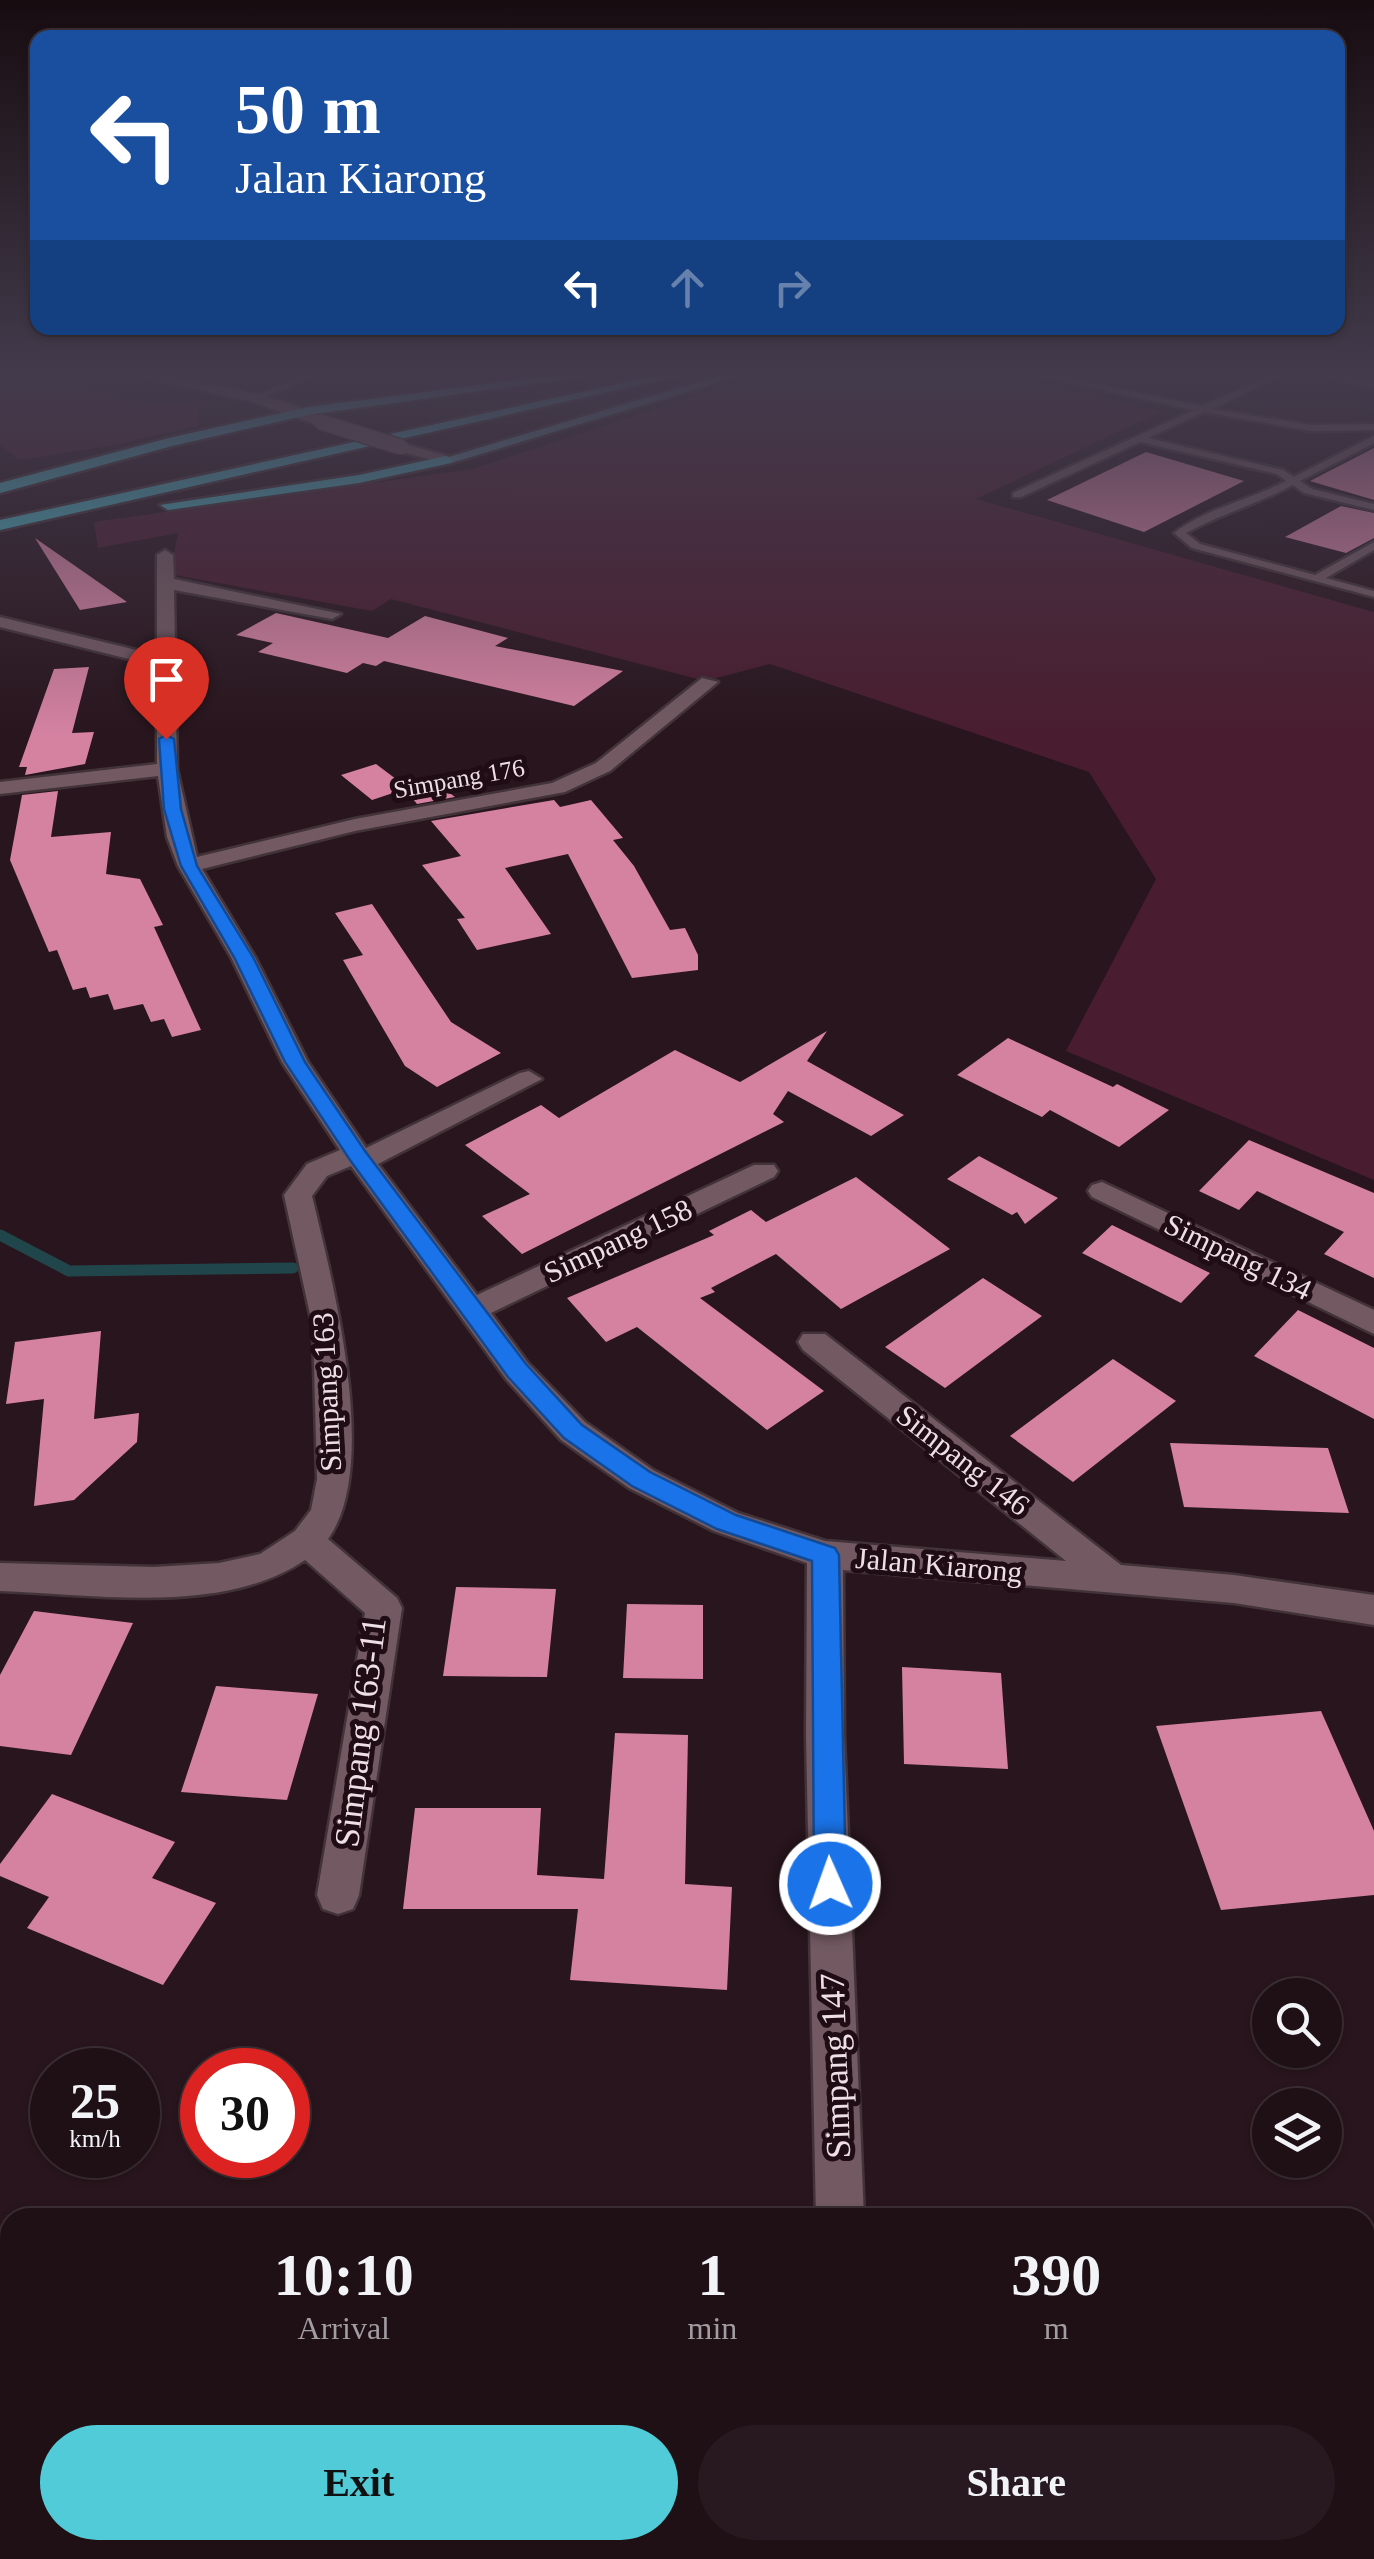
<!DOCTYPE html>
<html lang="en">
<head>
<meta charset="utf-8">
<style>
  :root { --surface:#1f1016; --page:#27191f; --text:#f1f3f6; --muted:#a19da1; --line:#3c3035; --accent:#52cbd9 }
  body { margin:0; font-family:"Times New Roman",serif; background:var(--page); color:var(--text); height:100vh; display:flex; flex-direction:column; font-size:38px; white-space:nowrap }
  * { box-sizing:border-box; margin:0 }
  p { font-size:32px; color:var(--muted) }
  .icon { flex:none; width:55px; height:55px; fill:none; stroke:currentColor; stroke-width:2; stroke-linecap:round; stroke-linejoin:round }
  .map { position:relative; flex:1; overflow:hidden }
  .details { position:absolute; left:0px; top:2208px; width:1375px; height:352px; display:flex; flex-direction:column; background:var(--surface); border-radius:30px 30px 0 0; box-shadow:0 2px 8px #0004,0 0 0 2px var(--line) }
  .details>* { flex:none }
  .banner { position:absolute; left:30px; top:30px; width:1315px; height:305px; border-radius:20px; box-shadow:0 2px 8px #0004,0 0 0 2px var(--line); background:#1a4fa0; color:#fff; overflow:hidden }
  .controls { position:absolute; left:1252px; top:1978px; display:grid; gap:20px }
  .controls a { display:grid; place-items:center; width:90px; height:90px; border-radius:50%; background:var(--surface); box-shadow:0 2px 8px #0004,0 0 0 2px var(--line); font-size:50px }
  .speed { position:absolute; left:30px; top:2048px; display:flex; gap:20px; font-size:50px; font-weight:700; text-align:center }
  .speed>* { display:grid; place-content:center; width:130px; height:130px; border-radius:50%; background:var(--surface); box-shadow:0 2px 8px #0004,0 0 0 2px var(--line); line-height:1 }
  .speed small { font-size:25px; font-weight:400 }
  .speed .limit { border:15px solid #d22; background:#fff; color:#111 }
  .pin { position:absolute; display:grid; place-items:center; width:85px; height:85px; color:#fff; margin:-102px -42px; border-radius:50% 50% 50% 0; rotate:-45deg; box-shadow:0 0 10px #0007 }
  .pin .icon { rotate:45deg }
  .me { position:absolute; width:110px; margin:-55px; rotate:358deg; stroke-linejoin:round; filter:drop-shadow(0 0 8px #0008) }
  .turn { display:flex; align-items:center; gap:35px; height:210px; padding:0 40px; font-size:45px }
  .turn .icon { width:130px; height:130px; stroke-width:2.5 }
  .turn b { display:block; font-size:70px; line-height:85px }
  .lanes { display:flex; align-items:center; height:95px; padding:0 40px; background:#0003; justify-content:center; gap:50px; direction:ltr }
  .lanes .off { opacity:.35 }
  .eta { display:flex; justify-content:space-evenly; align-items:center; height:170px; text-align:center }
  .eta b { font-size:60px; font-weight:800; line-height:70px }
  .primary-button { display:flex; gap:20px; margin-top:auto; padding:20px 40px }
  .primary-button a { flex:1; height:115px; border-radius:60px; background:var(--accent); color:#111; font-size:40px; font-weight:800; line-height:115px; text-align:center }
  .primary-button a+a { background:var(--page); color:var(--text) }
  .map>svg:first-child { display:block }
  .green { fill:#491d2f }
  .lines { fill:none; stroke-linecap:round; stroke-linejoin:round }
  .stream { stroke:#20464b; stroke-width:11 }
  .building { fill:#d582a1 }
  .lane-casing { stroke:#423338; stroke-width:5 }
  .street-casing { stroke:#423338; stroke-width:5 }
  .primary-casing { stroke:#423338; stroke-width:5 }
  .highway-casing { stroke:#423338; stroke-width:5 }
  .lane { fill:#735a62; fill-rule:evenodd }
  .street { fill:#735a62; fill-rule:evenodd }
  .primary { fill:#598e99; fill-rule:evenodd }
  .highway { fill:#47b1bd; fill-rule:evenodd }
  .street-bridge-casing { stroke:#423338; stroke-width:18; stroke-linecap:butt }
  .street-bridge { stroke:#735a62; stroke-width:15 }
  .route { fill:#1a73e8; stroke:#114b97; stroke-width:2.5 }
  .labels { text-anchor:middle; stroke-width:10; stroke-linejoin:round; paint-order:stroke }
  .far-street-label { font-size:25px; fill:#eedfe4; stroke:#1f0c14 }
  .street-label { font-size:30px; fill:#eedfe4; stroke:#1f0c14 }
  .near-street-label { font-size:35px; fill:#eedfe4; stroke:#1f0c14 }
</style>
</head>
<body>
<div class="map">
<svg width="1374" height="2559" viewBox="0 0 1374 2559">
  <rect width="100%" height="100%" fill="#29151d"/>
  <!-- green -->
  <path class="green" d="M32,376L85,378L86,389L143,403L199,402L198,426L110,446L19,460L0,445V384Z
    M758,376H1011L1160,412L976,499L1374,612V1180L1066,1051L1156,879L1089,772L770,664L705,681L391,599L372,611L170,574L178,533L98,548L94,522L472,469Z"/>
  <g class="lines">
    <!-- stream -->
    <path class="stream" d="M0,1235L69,1271L293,1268"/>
  </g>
  <!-- building -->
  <path class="building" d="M1374,448V500L1310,481Z
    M1146,452L1244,481L1144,532L1047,500Z
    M1341,506L1374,513V538L1346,553L1285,537Z
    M35,538L127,602L80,610Z
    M276,613L388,638L425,616L508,638L495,646L623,671L574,706L384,661L376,666L363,663L347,673L258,652L273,643L236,635Z
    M89,667L72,733L94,732L85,764L25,775L27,767H19L54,669Z
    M376,764L408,788L372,800L341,775Z
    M434,781L455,797L417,804L406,790Z
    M58,791L51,837L111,832L106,874L140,879L163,925L154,927L201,1030L172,1037L164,1019L151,1022L143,1004L114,1010L108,994L90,998L86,987L73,990L57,950L49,952L10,860L22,795Z
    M554,800L560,807L591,800L623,838L613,840L634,866L670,930L685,928L698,955V970L632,978L568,854L505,868L551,934L477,950L457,919L465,918L422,865L461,856L431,821Z
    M372,904L451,1022L501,1053L437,1087L405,1066L343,960L363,955L335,913Z
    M827,1031L807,1061L904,1115L871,1136L788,1091L773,1114L784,1122L522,1254L482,1216L530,1194L465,1145L541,1105L559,1118L675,1050L740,1082Z
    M1008,1038L1113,1087L1117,1084L1169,1110L1119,1147L1050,1110L1042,1117L957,1075Z
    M1249,1140L1374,1193V1278L1324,1254L1344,1232L1257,1191L1239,1210L1199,1191Z
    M979,1156L994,1164L1058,1198L1025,1224L1017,1212L1012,1215L947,1179Z
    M856,1177L950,1249L841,1309L776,1254L711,1288L715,1292L700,1298L824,1391L767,1430L637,1327L606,1342L567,1298L714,1235L709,1231L751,1210L766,1222Z
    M1112,1225L1210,1273L1181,1303L1082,1253Z
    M983,1278L1042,1316L945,1388L885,1347Z
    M1298,1310L1374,1348V1419L1254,1356Z
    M101,1331L94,1419L139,1413L137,1442L74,1500L34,1506L44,1399L6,1404L15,1342Z
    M1113,1359L1176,1401L1073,1482L1010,1436Z
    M1170,1443L1328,1448L1349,1513L1184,1507Z
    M456,1587L556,1589L547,1677L443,1676Z
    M627,1604L703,1605V1679L623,1678Z
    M34,1611L133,1623L71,1755L0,1746V1675Z
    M902,1667L1001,1673L1008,1769L904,1764Z
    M216,1686L318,1694L287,1800L181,1792Z
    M1321,1711L1374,1831V1895L1221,1910L1156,1726Z
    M615,1733L688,1735L685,1884L732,1887L727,1990L570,1980L578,1909H403L415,1808H541L537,1875L604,1879Z
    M52,1794L175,1842L152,1878L216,1903L163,1985L27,1928L49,1897L0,1876V1864Z"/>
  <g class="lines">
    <defs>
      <path id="lane" d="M304,376H317L256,400L249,398Z
        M1039,376H1056L1202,406L1268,376H1279L1212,409L1311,425L1374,424V430L1311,431L1204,412L1148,438L1283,470L1294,477L1374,436V443L1300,481L1312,489L1374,504V510L1304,493L1293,485C1258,504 1221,514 1186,533L1200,544L1315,575L1374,542V550L1326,578L1374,591V597L1192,548L1174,533C1206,508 1250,500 1286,481L1277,474L1140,442L1021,497H1013V493L1194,410Z
        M1331,376L1374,382V388L1332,378Z"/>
      <path id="street" d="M138,376C184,376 291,396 328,422L321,426L250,401Z
        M401,443L451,457L453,460L446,464L396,450Z
        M165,550L173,555L174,579L341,614L332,619L174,590L177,769L197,857L355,819L552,783L596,763L702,678L718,682L610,771L565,792L355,831L202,869L255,957L308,1062L366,1148L520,1073L529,1071L542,1079L378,1164L477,1295L754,1165H774L778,1171L774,1177L491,1313L528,1363L585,1422L653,1470L738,1513L825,1541L1066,1561L803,1350L798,1342L803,1334H825L1121,1565L1234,1575L1374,1595V1625L1234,1603L843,1570L844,1736L864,2218H816L806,1736L807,1563L714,1531L629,1488L561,1440L506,1379L351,1166L327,1176L312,1196C332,1279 381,1466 328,1539L397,1598L402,1608L359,1895L353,1909L338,1914L323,1909L317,1895L365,1613L305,1560C222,1616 96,1594 0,1591V1563L154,1567L219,1563L260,1554L295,1531L311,1510L317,1479L313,1328L284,1195L307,1164L340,1150L282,1062L231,957L178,866L167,837L158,776L0,794V782L157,764V666L0,627V617L157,655V555Z
        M1102,1182L1374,1310V1334L1092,1197L1088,1191L1092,1185Z"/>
      <path id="primary" d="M718,376H739L451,463L439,460Z"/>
      <path id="highway" d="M549,376H587L308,415L172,446L0,493V483L169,438L308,407Z
        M654,376H678L0,530V520Z
        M446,456L453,460L451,463L359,483L168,510L160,505L359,475Z"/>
    </defs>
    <!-- lane casing -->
    <use href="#lane" class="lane-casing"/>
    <!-- street casing -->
    <use href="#street" class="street-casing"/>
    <!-- primary casing -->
    <use href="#primary" class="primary-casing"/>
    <!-- highway casing -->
    <use href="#highway" class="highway-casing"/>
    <!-- lane -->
    <use href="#lane" class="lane"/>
    <!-- street -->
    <use href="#street" class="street"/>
    <!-- primary -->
    <use href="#primary" class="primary"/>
    <!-- highway -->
    <use href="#highway" class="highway"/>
    <defs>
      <path id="street-bridge" d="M321,422L401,447"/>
    </defs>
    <!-- street-bridge casing -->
    <use href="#street-bridge" class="street-bridge-casing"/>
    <!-- street-bridge -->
    <use href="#street-bridge" class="street-bridge"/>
  </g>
  <!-- sky -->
  <linearGradient id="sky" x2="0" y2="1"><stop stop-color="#170c10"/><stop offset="0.51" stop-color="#433b4c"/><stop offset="1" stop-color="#433b4c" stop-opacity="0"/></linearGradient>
  <rect width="1374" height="734" fill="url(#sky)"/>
  <!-- route -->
  <path class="route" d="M166,735L174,739L181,809L197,866L253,957L305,1062L365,1151L526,1364L582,1425L650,1472L736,1515L835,1548L839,1555L846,1884L841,1894L830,1899L819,1894L814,1884L812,1561L717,1529L632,1486L564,1438L508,1377L350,1160L285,1062L234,957L181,866L164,809L159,739Z"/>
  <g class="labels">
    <!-- far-street labels -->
    <g class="far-street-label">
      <text transform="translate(459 778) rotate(-10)" y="9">Simpang 176</text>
    </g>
    <!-- street labels -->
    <g class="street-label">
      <text transform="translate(618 1241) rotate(-25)" y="10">Simpang 158</text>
      <text transform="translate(1238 1257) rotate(26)" y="10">Simpang 134</text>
      <text transform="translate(327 1392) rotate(-93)" y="10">Simpang 163</text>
      <text transform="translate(963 1460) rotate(38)" y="10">Simpang 146</text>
      <text transform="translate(939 1565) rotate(5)" y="10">Jalan Kiarong</text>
    </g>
    <!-- near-street labels -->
    <g class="near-street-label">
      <text transform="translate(360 1732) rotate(-83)" y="12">Simpang 163-11</text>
      <text transform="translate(835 2066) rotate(-92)" y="12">Simpang 147</text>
    </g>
  </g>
</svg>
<div class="controls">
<a><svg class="icon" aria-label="search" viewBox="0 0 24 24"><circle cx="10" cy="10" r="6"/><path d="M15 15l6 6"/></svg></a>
<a><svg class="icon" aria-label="layers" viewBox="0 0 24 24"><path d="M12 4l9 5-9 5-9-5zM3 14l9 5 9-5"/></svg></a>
</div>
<div class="speed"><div>25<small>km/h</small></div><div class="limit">30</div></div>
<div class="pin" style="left:166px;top:739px;background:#d93025"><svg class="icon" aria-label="arrive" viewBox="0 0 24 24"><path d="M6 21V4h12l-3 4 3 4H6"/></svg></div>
<svg class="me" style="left:830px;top:1884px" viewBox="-20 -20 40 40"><circle r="17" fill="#1a73e8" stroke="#fff" stroke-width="3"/><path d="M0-11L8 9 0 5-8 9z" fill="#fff"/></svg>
<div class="banner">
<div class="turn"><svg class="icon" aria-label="left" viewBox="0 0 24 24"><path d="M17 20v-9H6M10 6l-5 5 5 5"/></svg><div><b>50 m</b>Jalan Kiarong</div></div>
<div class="lanes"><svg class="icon" aria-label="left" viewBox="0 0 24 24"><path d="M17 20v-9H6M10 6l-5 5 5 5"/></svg><svg class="icon off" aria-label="ahead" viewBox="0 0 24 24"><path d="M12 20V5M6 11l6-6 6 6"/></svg><svg class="icon off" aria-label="right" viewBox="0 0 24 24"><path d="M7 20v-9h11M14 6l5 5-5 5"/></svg></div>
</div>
<section class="details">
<div class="eta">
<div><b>10:10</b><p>Arrival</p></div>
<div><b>1</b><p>min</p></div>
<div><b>390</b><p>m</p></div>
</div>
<div class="primary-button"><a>Exit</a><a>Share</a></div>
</section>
</div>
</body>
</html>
